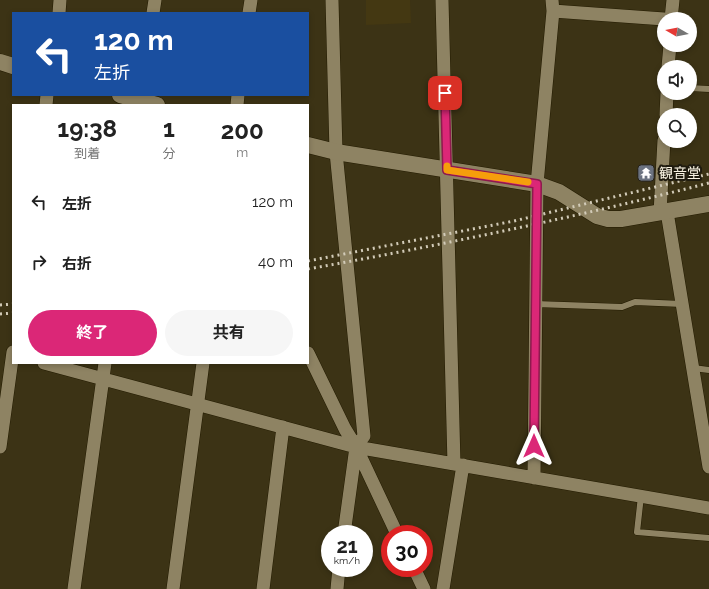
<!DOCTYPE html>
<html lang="ja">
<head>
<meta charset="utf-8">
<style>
  :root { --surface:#fff; --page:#f6f6f6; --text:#222; --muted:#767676; --accent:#db2777 }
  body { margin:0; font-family:Raleway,"Noto Sans JP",sans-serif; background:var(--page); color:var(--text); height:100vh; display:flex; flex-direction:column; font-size:15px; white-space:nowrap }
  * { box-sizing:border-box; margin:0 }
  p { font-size:13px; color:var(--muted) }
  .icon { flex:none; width:22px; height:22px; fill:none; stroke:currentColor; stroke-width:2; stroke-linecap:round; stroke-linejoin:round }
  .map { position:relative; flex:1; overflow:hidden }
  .panel { position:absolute; left:12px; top:104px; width:297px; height:260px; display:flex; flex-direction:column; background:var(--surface); border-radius:0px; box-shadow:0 2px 6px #0003 }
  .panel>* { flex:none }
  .hud { position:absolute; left:12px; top:12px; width:297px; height:84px; border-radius:0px; box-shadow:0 2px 6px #0003; background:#1a4fa0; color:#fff; overflow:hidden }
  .needle { width:26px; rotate:279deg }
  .tools { position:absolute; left:657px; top:12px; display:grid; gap:8px }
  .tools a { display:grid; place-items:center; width:40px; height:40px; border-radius:50%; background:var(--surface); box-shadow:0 2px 6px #0003; font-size:20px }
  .speed { position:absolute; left:321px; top:525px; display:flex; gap:8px; font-size:20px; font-weight:700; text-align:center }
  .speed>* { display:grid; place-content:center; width:52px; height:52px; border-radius:50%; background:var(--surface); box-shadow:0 2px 6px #0003; line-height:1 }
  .speed small { font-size:10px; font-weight:400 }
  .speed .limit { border:6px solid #d22; background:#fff; color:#111 }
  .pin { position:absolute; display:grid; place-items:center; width:34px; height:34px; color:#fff; margin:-17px; border-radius:8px; box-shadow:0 2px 6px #0006 }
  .me { position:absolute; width:44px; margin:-22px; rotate:0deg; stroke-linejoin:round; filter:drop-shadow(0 0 3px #0008) }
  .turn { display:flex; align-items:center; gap:14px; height:84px; padding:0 16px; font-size:18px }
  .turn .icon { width:52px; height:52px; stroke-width:2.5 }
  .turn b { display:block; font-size:28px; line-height:34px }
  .eta { display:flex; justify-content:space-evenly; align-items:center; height:68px; text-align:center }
  .eta b { font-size:24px; font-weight:700; line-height:28px }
  .button { display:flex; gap:8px; margin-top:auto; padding:8px 16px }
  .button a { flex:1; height:46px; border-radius:24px; background:var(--accent); color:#fff; font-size:16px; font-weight:700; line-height:46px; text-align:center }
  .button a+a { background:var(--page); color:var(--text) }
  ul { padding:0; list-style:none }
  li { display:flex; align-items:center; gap:12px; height:60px; padding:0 16px }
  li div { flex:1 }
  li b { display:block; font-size:15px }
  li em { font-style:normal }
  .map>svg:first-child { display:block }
  .built { fill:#443812 }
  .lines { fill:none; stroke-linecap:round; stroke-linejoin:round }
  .service-casing { stroke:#231b00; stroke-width:7 }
  .minor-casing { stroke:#231b00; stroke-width:14 }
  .tertiary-casing { stroke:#231b00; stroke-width:17 }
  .service { stroke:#8e8363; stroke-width:6 }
  .minor { stroke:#8e8363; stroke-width:13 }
  .tertiary { stroke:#8e8363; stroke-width:16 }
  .rail { stroke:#d2cbb8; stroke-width:3; stroke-dasharray:2 4; stroke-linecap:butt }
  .route-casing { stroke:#8e194d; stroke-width:10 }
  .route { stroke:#db2777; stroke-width:7 }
  .slow { stroke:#f59e0b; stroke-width:7 }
  .labels { text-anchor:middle; stroke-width:4; stroke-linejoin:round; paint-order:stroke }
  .poi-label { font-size:14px; fill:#faf4e3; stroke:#1f1b0f; text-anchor:start }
</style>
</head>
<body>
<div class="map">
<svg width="709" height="589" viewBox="0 0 709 589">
  <rect width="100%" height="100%" fill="#3c3315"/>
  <!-- built -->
  <path class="built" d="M366,0H410L411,23L366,25Z"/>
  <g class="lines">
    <defs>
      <path id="service" d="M690,88L709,89
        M535,304L622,307L635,302L682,304
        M693,368L709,370
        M641,496L637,532L709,538"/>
      <path id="minor" d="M332,0L336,152L364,436L356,447L344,534
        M442,0L454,464
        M553,11L664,19
        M59,13L60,0
        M153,13L155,0
        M249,13L251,0
        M671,19L673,0
        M668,67L670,45
        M46,105L47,95
        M237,105L238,95
        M666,115L667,93
        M667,212L709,467
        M660,213L664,140
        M308,353L345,429L356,447L397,534
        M44,363L356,447L709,508
        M0,447L13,352
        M534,478L537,184L553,11L552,0
        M414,568L424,589
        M74,589L105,363
        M173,589L203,363
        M263,589L283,427
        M337,589L339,568
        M443,589L463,465"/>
      <path id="tertiary" d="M0,62L13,66
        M120,95L157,105
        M308,145L336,152L537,184L559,192L597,216L608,219H621L709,204"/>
    </defs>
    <!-- service casing -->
    <use href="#service" class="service-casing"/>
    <!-- minor casing -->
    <use href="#minor" class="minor-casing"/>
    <!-- tertiary casing -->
    <use href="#tertiary" class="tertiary-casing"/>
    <!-- service -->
    <use href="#service" class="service"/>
    <!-- minor -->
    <use href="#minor" class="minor"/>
    <!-- tertiary -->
    <use href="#tertiary" class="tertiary"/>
    <!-- rail -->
    <path class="rail" d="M308,261L514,221L709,174
      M308,269C442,245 577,217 709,183
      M0,305L13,304
      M0,314L13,313"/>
  </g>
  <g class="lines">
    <defs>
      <path id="route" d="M445,93L447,170L537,184L534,446"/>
    </defs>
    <!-- route casing -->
    <use href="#route" class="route-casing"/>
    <!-- route -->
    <use href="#route" class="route"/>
    <!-- slow -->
    <path class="slow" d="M447,166V170L528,182"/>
  </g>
  <!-- icons -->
  <defs>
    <symbol id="temple-square" viewBox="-11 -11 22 22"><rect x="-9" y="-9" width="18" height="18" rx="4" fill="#6b7280" stroke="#1f1b0f"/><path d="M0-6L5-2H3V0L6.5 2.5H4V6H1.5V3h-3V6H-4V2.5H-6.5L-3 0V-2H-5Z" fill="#fff"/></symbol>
  </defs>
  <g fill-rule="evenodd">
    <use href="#temple-square" x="636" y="163" width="20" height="20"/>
  </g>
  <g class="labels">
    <!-- poi labels -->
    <g class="poi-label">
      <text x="659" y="178">観音堂</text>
    </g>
  </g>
</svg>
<div class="tools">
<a><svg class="needle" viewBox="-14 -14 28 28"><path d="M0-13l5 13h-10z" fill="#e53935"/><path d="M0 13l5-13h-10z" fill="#767676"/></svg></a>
<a><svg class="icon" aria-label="sound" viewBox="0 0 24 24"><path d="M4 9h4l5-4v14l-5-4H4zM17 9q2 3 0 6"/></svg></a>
<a><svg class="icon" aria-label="search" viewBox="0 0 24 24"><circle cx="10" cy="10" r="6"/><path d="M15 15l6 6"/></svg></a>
</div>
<div class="speed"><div>21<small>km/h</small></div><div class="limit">30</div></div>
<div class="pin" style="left:445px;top:93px;background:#d93025"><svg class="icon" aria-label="arrive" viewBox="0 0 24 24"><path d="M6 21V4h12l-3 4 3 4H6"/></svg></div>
<svg class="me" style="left:534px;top:446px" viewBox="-20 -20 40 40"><path d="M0-17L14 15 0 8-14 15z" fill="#db2777" stroke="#fff" stroke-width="4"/></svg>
<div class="hud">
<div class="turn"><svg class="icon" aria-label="left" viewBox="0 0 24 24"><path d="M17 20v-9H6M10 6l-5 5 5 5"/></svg><div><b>120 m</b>左折</div></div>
</div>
<section class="panel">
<div class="eta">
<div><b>19:38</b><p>到着</p></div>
<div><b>1</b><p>分</p></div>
<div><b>200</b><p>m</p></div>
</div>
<ul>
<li><svg class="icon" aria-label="left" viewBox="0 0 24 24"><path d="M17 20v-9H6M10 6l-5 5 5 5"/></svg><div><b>左折</b></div><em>120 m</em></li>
<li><svg class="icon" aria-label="right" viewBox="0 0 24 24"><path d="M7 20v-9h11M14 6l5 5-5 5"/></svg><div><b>右折</b></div><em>40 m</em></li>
</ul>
<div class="button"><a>終了</a><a>共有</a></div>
</section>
</div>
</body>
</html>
